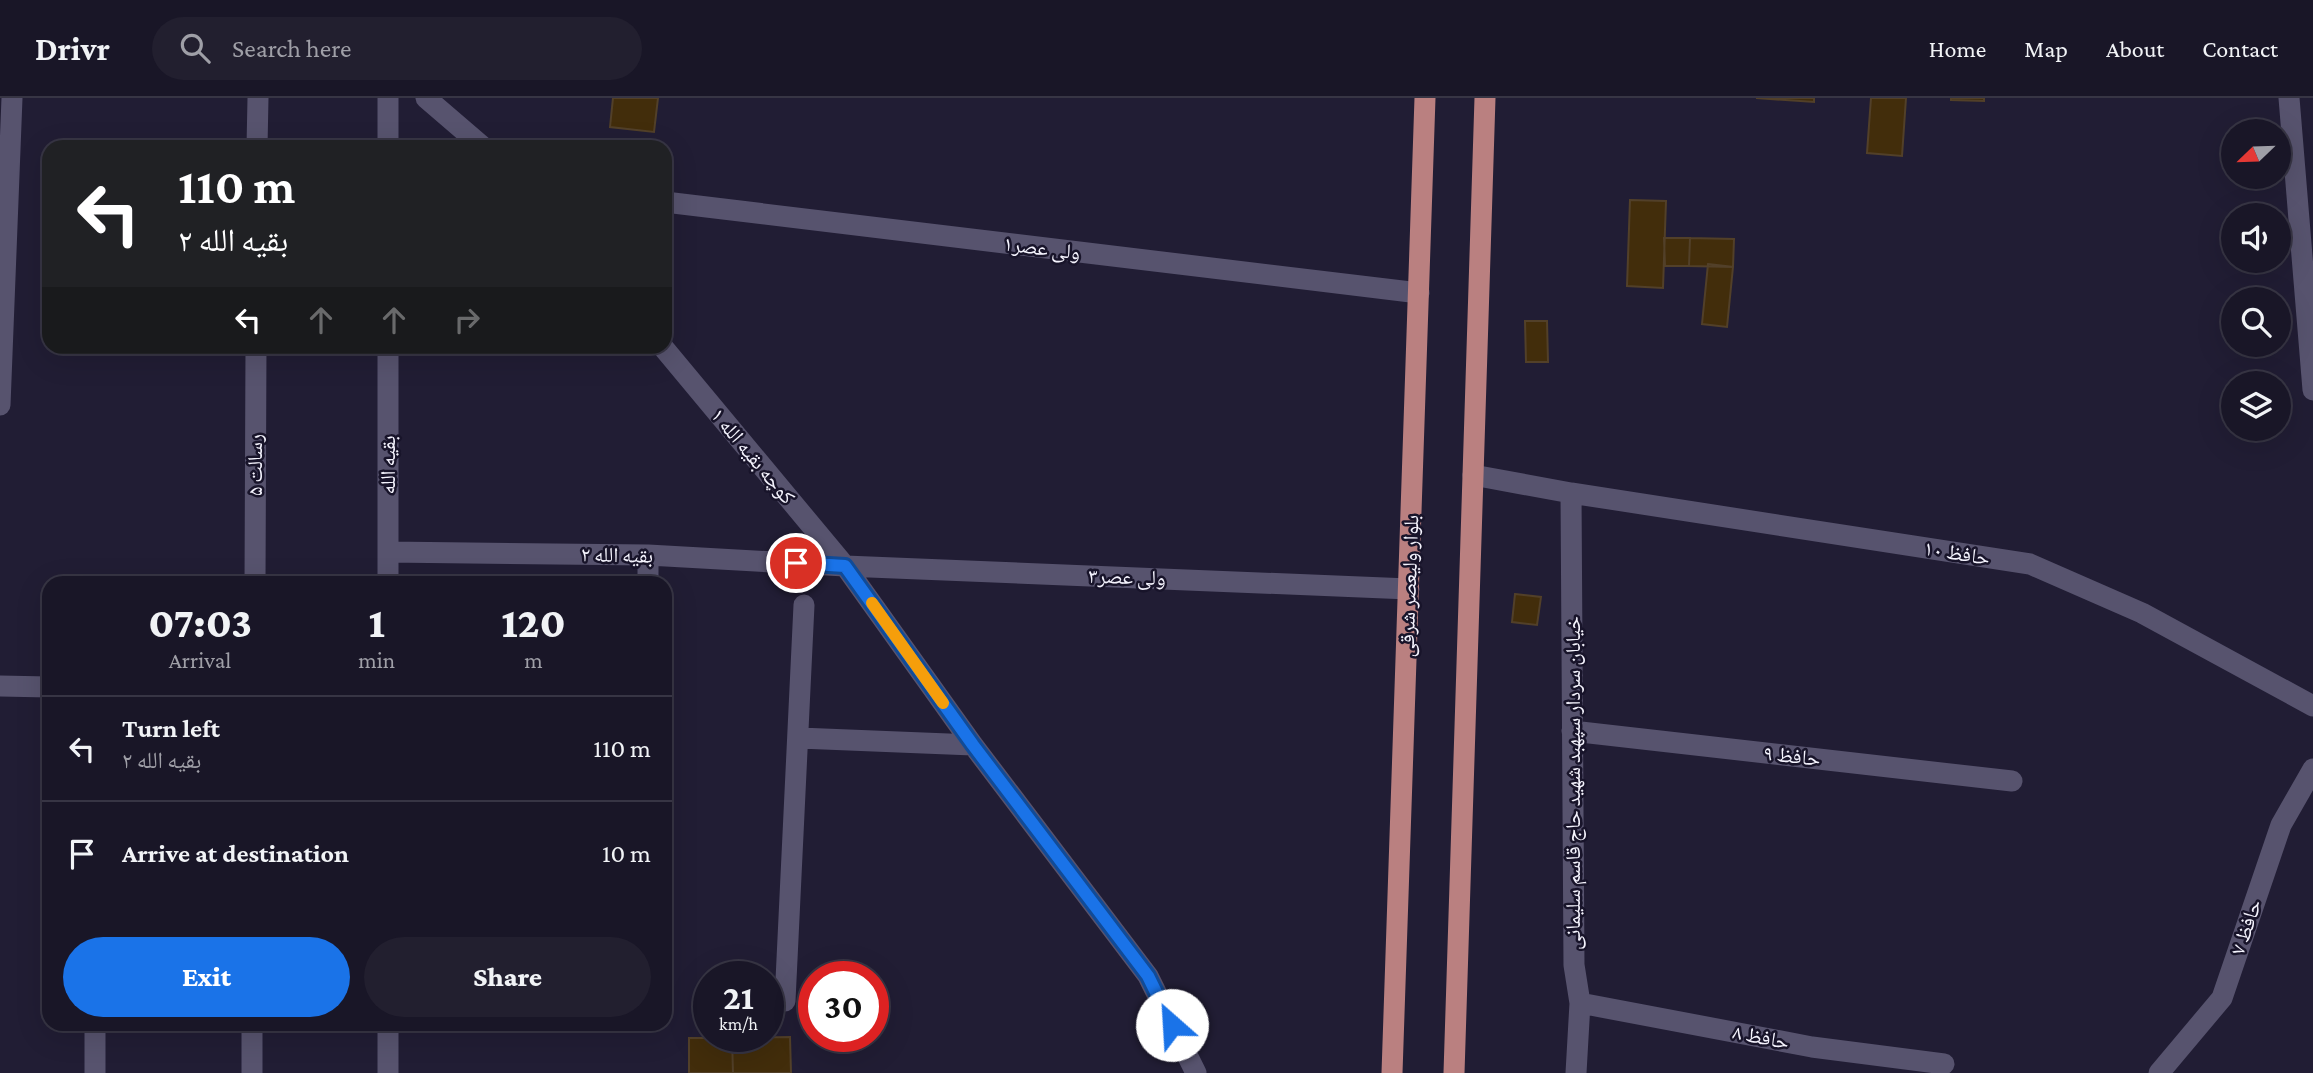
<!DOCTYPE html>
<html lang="en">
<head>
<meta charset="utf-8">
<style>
  :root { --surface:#191627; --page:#221f2f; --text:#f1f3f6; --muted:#9f9fa7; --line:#373544; --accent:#1a73e8 }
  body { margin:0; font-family:"Crimson Pro","Noto Naskh Arabic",serif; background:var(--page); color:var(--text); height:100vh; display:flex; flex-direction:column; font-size:26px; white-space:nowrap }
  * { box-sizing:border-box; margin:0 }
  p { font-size:23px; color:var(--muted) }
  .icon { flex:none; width:38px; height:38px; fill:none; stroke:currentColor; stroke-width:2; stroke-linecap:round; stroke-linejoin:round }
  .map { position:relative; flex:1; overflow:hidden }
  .sheet { position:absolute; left:42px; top:478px; width:630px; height:455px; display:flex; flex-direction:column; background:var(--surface); border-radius:21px; box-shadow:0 7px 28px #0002,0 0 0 2px var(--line) }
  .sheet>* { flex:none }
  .guide { position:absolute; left:42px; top:42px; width:630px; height:214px; border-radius:21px; box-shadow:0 7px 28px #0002,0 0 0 2px var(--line); background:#202124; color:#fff; overflow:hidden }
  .needle { width:46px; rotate:247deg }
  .tools { position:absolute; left:2221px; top:21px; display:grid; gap:14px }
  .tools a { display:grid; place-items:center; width:70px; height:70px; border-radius:50%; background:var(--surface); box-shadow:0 7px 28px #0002,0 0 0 2px var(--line); font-size:35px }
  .speed { position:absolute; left:693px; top:863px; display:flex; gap:14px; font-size:35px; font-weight:700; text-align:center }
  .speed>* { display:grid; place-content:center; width:91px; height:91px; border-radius:50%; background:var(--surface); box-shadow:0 7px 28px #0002,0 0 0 2px var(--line); line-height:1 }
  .speed small { font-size:18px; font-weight:400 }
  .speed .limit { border:10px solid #d22; background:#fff; color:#111 }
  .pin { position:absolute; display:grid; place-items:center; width:60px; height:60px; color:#fff; margin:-30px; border:4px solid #fff; border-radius:50%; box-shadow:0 2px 7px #0007 }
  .me { position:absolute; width:77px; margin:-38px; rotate:334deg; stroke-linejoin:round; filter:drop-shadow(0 0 5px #0008) }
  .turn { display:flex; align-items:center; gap:24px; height:147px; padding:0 21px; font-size:32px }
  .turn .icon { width:91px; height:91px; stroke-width:2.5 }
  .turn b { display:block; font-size:49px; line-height:60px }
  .lanes { display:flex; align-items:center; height:66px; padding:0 21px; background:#0003; justify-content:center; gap:35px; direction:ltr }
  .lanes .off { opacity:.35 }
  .eta { display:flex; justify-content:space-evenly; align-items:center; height:119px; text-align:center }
  .eta b { font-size:42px; font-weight:800; line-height:49px }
  .button { display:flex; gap:14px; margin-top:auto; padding:14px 21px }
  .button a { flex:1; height:80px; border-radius:42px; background:var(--accent); color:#fff; font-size:28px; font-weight:800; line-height:80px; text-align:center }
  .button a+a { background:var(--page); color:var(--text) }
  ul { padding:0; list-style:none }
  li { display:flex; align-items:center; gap:21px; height:105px; padding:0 21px; border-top:2px solid var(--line) }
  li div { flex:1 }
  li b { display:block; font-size:26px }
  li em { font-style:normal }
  header { display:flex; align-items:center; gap:42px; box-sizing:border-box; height:98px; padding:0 35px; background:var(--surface); border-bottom:2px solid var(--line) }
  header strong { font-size:33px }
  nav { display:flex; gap:38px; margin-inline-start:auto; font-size:24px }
  .search { width:490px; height:63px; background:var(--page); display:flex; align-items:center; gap:18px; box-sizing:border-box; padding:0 24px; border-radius:38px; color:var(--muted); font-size:26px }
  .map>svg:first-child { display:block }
  .building { fill:#422d0b; stroke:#524029; stroke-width:2 }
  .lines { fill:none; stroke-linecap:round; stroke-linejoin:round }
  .minor { stroke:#57536e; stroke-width:21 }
  .major { stroke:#ba8080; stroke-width:21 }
  .route-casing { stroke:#114b97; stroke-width:18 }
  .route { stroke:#1a73e8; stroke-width:12 }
  .slow { stroke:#f59e0b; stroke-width:12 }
  .labels { text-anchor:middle; stroke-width:5; stroke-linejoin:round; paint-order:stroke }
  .street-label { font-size:21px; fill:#f4f3fd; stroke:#18142a }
</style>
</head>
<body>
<header>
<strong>Drivr</strong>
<div class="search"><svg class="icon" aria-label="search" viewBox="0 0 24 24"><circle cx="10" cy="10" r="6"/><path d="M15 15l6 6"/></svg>Search here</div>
<nav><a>Home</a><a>Map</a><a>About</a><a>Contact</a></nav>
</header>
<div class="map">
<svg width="2313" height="975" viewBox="0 0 2313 975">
  <rect width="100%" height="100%" fill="#211d34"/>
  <!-- building -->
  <path class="building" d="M613,0H658L654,34L610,29Z
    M1756,0H1814V4Z
    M1871,0H1906L1902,58L1867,55Z
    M1951,0H1984V3L1951,2Z
    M1630,102L1666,103L1663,190L1627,188Z
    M1664,140H1690L1689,168H1665Z
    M1690,140L1734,141L1733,169L1689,168Z
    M1708,166L1733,169L1727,229L1702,226Z
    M1525,223H1547L1548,264H1526Z
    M1515,496L1541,499L1537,527L1512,524Z
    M790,939L791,975H733L732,940Z
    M689,940H732L733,975H689Z"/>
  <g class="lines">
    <!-- minor -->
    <path class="minor" d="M426,0L483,49
      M2289,0L2313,292
      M257,49L258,0
      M388,49V0
      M665,104L1419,195
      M662,248L845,468L973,647L1148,878L1196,975
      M0,307L12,0
      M1473,377L1571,395L2030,466L2142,515L2313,608
      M1571,395L1574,867L1580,905L1576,975
      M388,454L648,457L845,468L1409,491
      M255,485L256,248
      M388,485V248
      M648,485V457
      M0,588L49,589
      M1572,633L2012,683
      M799,640L973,647
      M785,903L804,507
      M1580,905L1812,949L1944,966
      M95,926V975
      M252,975V926
      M388,975V926
      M2159,975L2222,900L2281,727L2313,671"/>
    <!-- major -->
    <path class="major" d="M1392,975L1425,0
      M1454,975L1485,0"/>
  </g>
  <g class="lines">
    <defs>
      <path id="route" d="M796,465L845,468L973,647L1148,878L1172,927"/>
    </defs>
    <!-- route casing -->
    <use href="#route" class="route-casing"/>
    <!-- route -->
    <use href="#route" class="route"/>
    <!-- slow -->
    <path class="slow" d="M872,505L943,605"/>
  </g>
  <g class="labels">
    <!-- street labels -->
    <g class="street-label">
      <text transform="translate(1042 150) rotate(7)" y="7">ولی عصر۱</text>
      <text transform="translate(753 358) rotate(50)" y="7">کوچه بقیه الله ۱</text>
      <text transform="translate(255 367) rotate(-90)" y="7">رسالت ۵</text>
      <text transform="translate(388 367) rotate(-90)" y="7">بقیه الله</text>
      <text transform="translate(1957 455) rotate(9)" y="7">حافظ ۱۰</text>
      <text transform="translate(617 457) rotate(1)" y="7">بقیه الله ۲</text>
      <text transform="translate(1127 479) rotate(2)" y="7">ولی عصر۳</text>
      <text transform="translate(1409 488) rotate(-88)" y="7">بلوار ولیعصر شرقی</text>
      <text transform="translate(1792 658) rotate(6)" y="7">حافظ ۹</text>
      <text transform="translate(1573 685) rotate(-90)" y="7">خیابان سردار سپهبد شهید حاج قاسم سلیمانی</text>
      <text transform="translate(2246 829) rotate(-71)" y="7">حافظ ۷</text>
      <text transform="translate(1761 939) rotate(11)" y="7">حافظ ۸</text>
    </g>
  </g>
</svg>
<div class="tools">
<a><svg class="needle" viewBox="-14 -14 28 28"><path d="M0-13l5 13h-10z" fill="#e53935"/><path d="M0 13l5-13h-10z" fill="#9f9fa7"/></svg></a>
<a><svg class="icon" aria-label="sound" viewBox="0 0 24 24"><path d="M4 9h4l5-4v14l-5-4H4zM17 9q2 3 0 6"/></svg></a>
<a><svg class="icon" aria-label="search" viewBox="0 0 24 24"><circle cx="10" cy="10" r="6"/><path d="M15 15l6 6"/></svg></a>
<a><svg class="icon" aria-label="layers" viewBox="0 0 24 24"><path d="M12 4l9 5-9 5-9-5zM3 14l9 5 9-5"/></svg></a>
</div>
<div class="speed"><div>21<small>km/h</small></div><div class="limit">30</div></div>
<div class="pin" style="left:796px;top:465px;background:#d93025"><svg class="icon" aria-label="arrive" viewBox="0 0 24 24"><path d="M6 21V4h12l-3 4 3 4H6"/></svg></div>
<svg class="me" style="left:1172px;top:927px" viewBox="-20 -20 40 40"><circle r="19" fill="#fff"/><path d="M0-13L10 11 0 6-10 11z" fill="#1a73e8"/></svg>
<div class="guide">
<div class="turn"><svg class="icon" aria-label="left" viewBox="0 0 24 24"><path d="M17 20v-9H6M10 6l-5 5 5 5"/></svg><div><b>110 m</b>بقیه الله ۲</div></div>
<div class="lanes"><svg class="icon" aria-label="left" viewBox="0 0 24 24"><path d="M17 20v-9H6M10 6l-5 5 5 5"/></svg><svg class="icon off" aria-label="ahead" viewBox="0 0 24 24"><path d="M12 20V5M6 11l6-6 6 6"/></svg><svg class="icon off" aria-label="ahead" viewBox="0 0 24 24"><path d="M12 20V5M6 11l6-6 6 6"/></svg><svg class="icon off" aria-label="right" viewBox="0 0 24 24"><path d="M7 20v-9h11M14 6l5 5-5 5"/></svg></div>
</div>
<section class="sheet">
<div class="eta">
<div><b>07:03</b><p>Arrival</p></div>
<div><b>1</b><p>min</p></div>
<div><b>120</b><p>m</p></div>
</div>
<ul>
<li><svg class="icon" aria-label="left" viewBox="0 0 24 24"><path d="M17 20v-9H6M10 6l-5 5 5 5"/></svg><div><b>Turn left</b><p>بقیه الله ۲</p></div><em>110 m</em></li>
<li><svg class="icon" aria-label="arrive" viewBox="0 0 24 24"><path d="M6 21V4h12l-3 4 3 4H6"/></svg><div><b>Arrive at destination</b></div><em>10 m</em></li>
</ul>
<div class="button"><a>Exit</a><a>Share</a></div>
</section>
</div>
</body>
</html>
